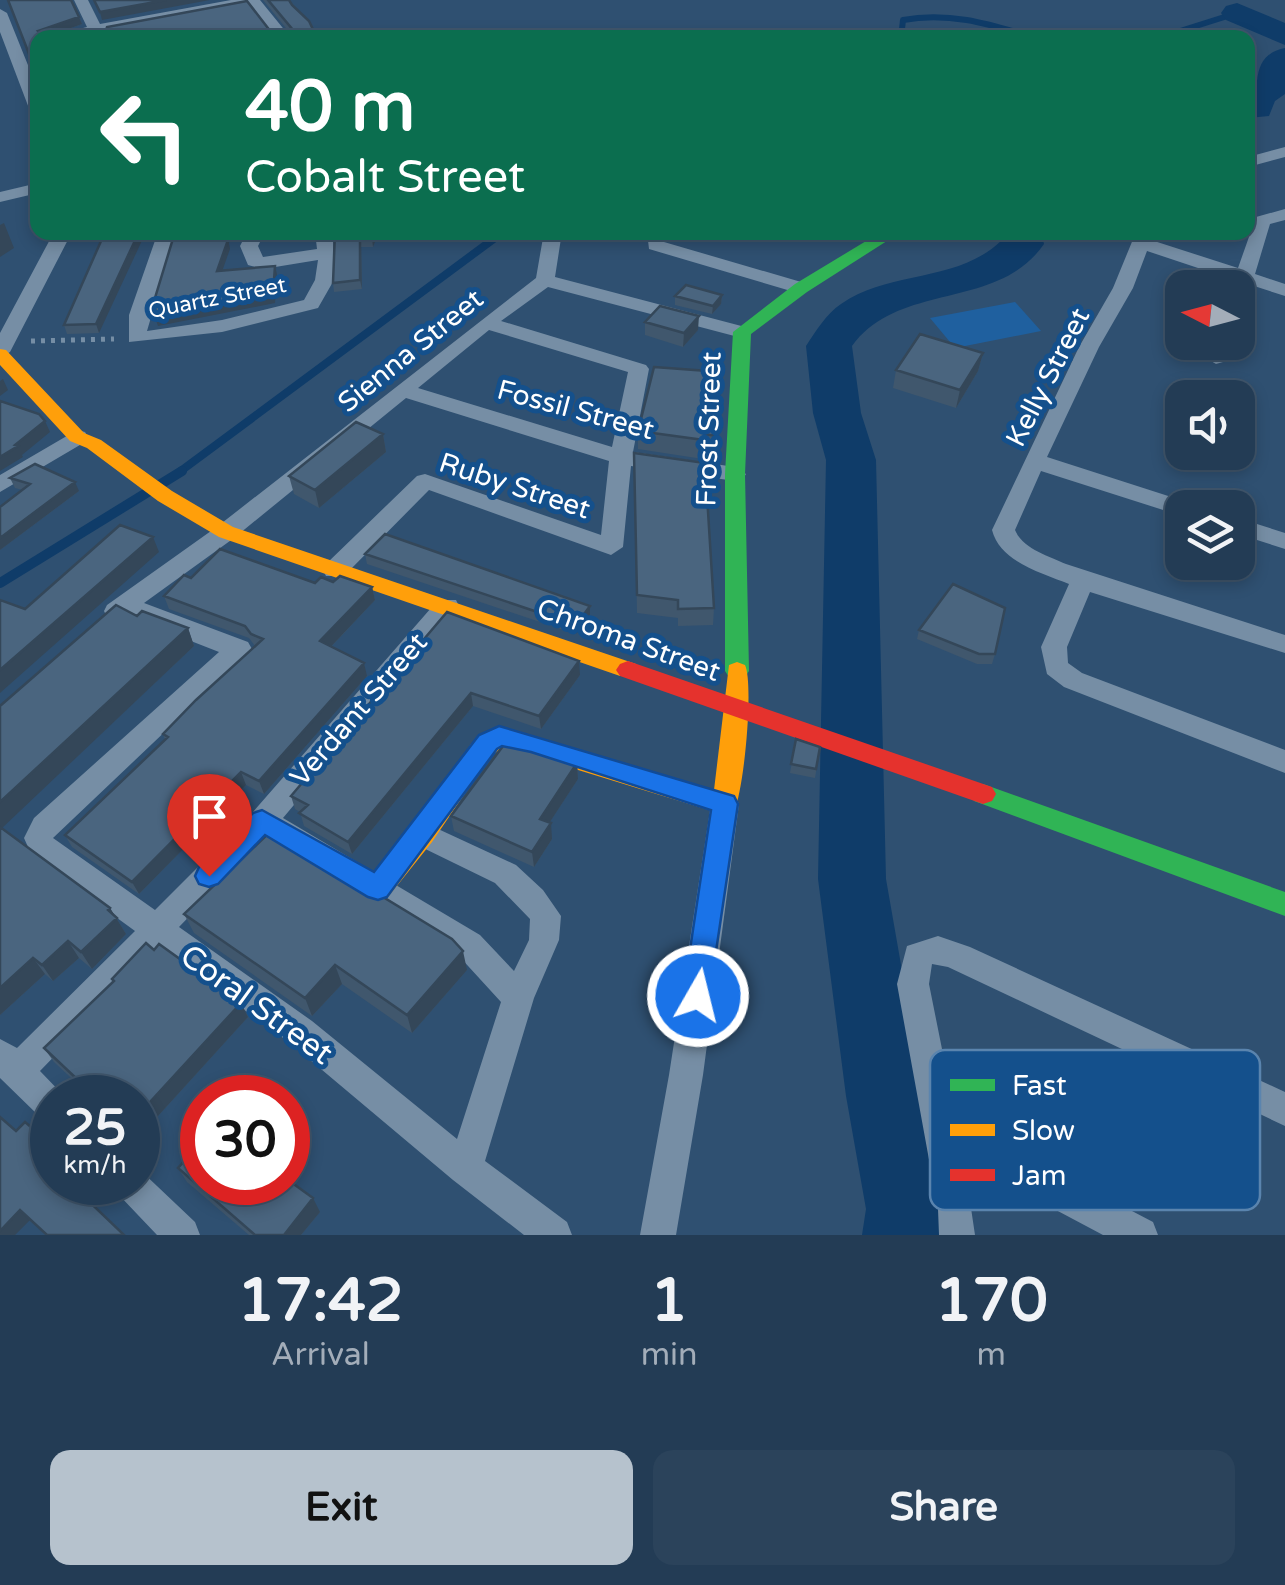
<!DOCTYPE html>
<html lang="en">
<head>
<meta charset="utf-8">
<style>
  :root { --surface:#233c55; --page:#2b435b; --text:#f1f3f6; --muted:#a3adb9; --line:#40566c; --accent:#b6c2cd }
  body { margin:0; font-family:"Varela Round",sans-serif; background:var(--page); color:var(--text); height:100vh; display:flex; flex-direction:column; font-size:38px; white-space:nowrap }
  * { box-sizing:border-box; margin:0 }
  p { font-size:32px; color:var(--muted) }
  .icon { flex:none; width:55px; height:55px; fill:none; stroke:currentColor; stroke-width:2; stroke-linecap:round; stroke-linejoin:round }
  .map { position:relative; height:1235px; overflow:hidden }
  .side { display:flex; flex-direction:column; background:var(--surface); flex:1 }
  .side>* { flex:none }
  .top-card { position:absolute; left:30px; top:30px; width:1225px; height:210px; border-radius:20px; box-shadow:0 5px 15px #0003,0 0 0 2px var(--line); background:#0b6e4f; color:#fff; overflow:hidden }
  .needle { width:65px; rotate:276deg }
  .controls { position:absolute; left:1165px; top:270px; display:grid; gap:20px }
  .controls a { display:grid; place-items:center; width:90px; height:90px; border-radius:20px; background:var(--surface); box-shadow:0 5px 15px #0003,0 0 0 2px var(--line); font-size:50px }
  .speed { position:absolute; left:30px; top:1075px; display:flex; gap:20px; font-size:50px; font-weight:700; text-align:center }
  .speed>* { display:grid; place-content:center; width:130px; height:130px; border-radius:50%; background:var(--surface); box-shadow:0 5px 15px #0003,0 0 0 2px var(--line); line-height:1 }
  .speed small { font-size:25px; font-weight:400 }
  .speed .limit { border:15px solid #d22; background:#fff; color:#111 }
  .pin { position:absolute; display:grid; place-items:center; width:85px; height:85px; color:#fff; margin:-102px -42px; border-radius:50% 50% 50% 0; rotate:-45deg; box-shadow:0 0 10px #0007 }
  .pin .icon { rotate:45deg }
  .me { position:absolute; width:110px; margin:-55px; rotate:8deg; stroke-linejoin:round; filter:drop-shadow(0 0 8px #0008) }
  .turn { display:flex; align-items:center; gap:35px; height:210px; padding:0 50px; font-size:45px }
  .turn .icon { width:130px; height:130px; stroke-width:2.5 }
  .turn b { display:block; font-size:70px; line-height:85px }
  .eta { display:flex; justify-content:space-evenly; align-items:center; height:170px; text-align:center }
  .eta b { font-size:60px; font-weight:700; line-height:70px }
  .primary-button { display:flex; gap:20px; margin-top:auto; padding:20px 50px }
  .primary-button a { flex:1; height:115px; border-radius:20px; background:var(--accent); color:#111; font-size:40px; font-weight:700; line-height:115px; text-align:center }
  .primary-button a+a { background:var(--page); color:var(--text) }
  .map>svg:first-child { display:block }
  .green { fill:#1f609f }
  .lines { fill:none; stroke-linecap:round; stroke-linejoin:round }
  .stream-far2 { stroke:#0f3c69; stroke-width:6 }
  .stream-far1 { stroke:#0f3c69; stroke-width:8 }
  .stream { stroke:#0f3c69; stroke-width:10 }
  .river { fill:#0f3c69; fill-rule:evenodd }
  .path { stroke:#768ea5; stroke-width:5; stroke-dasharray:4 6; stroke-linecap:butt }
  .street { fill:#768ea5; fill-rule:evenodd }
  .fast { fill:#30b455; fill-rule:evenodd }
  .slow { fill:#ff9f0a; fill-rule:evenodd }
  .jam { fill:#e5322d; fill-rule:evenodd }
  .wall { fill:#40576d }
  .shaded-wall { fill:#344759 }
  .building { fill:#4a657f; stroke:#344759; stroke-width:2.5 }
  .route { fill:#1a73e8; stroke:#114b97; stroke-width:2.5 }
  .labels { text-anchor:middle; stroke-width:10; stroke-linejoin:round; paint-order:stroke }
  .far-street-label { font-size:22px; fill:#fff; stroke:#14508c }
  .street-label { font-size:28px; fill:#fff; stroke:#14508c }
  .near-street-label { font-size:32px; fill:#fff; stroke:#14508c }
  .key { fill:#14508c; stroke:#5a84ae; stroke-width:2.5 }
  .key-label { font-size:28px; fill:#fff }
</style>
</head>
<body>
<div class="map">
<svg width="1285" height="1235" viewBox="0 0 1285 1235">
  <rect width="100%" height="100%" fill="#2f5071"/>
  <!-- green -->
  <path class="green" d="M1015,302L1041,331L955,348L930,318Z"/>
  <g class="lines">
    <!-- stream-far2 -->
    <path class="stream-far2" d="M901,38L903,20C950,11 992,25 1036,38
      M1158,38L1237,13"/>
    <!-- stream-far1 -->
    <path class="stream-far1" d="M178,473L503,232"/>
    <!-- stream -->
    <path class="stream" d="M0,583L182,471"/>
    <!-- river -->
    <path class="river" d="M1237,3L1285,23V45L1226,20L1221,13L1226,6Z
      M1285,48V94L1275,101L1269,116L1248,118V88L1257,81C1259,62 1266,52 1285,48Z
      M999,232H1041L1044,244C998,311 899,281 852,346L861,413L876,460L886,879L924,1096L948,1209L946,1235H862L866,1209L846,1096L818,879L826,460L813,413L806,346C816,331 826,314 841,304C890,270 957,283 1001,241Z"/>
    <!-- path -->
    <path class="path" d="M31,341L114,339"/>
    <!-- street -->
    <path class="street" d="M74,0H88L100,24L231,0H260L291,38H276L250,5L104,32L107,38H44L87,27Z
      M0,9L7,13L38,90V116L30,111L0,32Z
      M1285,147V157L1248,167V157Z
      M38,183V193L0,202V192Z
      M1285,209V220L1270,224L1255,274L1285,284V296L1251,285L1245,301L1238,303V288H1231L1234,280L1147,251L1133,288L1099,347L1047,457L1190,503L1193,508H1182V516L1041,471L1015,530C1023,549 1049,556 1066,564L1285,635V653L1090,592L1067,647L1068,663L1082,673L1285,750V773L1064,687L1047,674L1041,647L1069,584C1042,573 1000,562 992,530L1079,347L1113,288L1136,232H1154L1151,240L1238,268L1256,217Z
      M54,232H72L10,352L0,358V333Z
      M158,232H176L147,331L222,320L304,300L315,280L318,260L263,269L248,265L240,246L247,232H265L258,246L263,257L317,249L315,232H333L334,280L318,308L222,332L129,342V315Z
      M544,232H562L555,277L749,328V336L742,338L548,287L501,321L646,365L649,369L633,452L735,467L746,474L743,479L735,481L631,466L623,547L611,555L429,490L344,576H326L323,570L326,564L417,476L425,474L601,535L609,461L406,398L234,538L144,603L248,642L252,649L53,838L155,910L253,812L438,600H456L459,606L456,612L283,818L480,935L514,971L529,940L530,919L495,883L413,843L409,834L413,825L423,822L516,865L543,890L561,916L559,940L534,998L485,1161L567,1222L572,1235H524L453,1180L290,1043L159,948L40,1071L66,1098H52V1122L40,1117L0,1078V1039L17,1048L135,931L32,856L24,838L34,818L219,652L127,616L116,620L107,617L104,611L107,605L218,526L536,278ZM489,330L628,372L612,447L418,388ZM266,837L458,955L501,1002L457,1139L312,1021L179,927Z
      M647,232H665L664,242L808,284L811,288L801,294L649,249Z
      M1212,342H1232L1223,362L1216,364L1206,358Z
      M77,430L85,432L88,437L85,442L0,492V475Z
      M1238,518L1285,533V549L1238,534Z
      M725,792L735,796L739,804L703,1075L676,1235H640L669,1075L711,804L715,796Z
      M938,936L970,947L1285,1092V1126L948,967L932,964L929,984L956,1119L1153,1222L1158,1235H1103L964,1161L975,1235H939L938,1209L897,984L907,946Z
      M138,1168L195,1222L200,1235H157L118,1194L113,1182H138Z"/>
    <!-- fast -->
    <path class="fast" d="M881,232H901L807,292L751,334L745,474L749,671L745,677H729L725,671V474L733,332L795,284Z
      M983,784L1285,892V916L974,801L970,794L974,787Z"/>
    <!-- slow -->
    <path class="slow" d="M0,349L6,350L84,433L101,440L172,491L233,527L636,664L640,670L636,676H620L219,537L158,501L87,448L70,441L0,365Z
      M737,662L745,665C754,684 744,791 734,811L725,815L503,747L489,758L432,842L388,897L378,901L368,897L365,889L368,881L414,826L471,744L499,726L714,790L729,665Z"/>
    <!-- jam -->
    <path class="jam" d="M628,661L992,787L996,794L992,801L983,804L620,676L616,670L620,664Z"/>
  </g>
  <!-- wall -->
  <path class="wall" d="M7,0L79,17L82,24L54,34L271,32L289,34L290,33L263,0H289L317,38H38Z
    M105,232L99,333L67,334L64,325Z
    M335,232H379L373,247H361L362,289L334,292L333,283Z
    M722,295L721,304L712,314L675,305V296Z
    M645,322L698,330L683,347L645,335Z
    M983,353L978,371L956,408L893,388L896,370Z
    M721,372L716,454L704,452L703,459L638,449V431Z
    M383,434L386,452L319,508L294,494L289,476Z
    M634,453L714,608L713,625L678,626V618L637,613Z
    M10,478L79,491L0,550V507L23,490L15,488Z
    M365,554L590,606V615L576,634L367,564Z
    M191,578L315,583L333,582L372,587L375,600L331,647L367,676L264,794L246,785L139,894L72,847L65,835L165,740L163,734L255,646L249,638L169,609L164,596Z
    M447,612L580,675L541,729L473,706L352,854L304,826L300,812L295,809L291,796Z
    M137,616L188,628L194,646L1,828L110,908L126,934L92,969L79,958L53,981L45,974L0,1015V706Z
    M919,630L995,654L992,664H977L917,639Z
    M796,739L820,747L815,778L790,773Z
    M577,763L578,779L549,823L552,839L534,867L454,831L451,816Z
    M356,886L467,970L412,1033L342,984L312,1016L194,933L184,914Z
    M154,950L241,1003L248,1017L138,1138V1098H93L54,1062L44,1048L113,982L112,979Z
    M178,1168L320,1212L301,1235H249L187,1182Z"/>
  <!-- shaded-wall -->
  <path class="shaded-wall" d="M166,0H210L102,20L100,12Z
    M79,17L82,24L43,38L38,31Z
    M4,223L14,248L0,257V225Z
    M139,232H146L99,333L96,324Z
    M227,232H233L229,243L230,249L219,280L217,271L224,240Z
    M374,232H379L373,247L372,238Z
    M360,238L361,247L362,289L360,280Z
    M275,266L277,274L275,303L158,326L155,317Z
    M722,295L721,304L712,314L713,306Z
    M699,316L698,330L683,347L684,333Z
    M983,353L978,371L956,408L960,390Z
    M3,379L8,390L0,396V381Z
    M45,421L50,432L22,455L23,457L0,471V457Z
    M383,434L386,452L319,508L315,490Z
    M75,482L79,491L0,550V538Z
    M153,537L159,552L0,693V670Z
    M372,587L375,600L324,654L320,641Z
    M590,606V615L576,634V625Z
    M188,628L194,646L0,830V802Z
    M579,661L580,675L541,729L539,716Z
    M364,663L367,676L264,794L259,781Z
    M471,693L473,706L352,854L348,842Z
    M577,763L578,779L542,834L540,819Z
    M241,772L246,785L139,894L132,882Z
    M551,823L552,839L534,867L532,852Z
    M110,908L126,934L92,969L81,952Z
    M68,941L79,958L53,981L42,965Z
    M463,951L467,970L412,1033L407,1015Z
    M33,958L45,974L0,1015V988Z
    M335,965L342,984L312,1016L305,998Z
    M241,1003L248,1017L138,1138V1115Z
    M85,1182H87L94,1191L86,1200L77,1190Z
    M313,1198L320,1212L301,1235H284Z
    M20,1210L30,1220L15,1235H0V1231Z"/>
  <!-- building -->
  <path class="building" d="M8,0H71L79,17L38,31L41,34H105L107,27L247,1L271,32L289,34L293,30L268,0H289L292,5L309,21L317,38H38V77Z
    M94,0H166L100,12Z
    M105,232H139L96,324L64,325Z
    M175,232H227L224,240H228L217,271L275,266L273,294L155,317V298Z
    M335,232H374L372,238H360V280L333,283Z
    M686,285L722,295L713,306L675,296Z
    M660,306L699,316L684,333L645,322Z
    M920,334L983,353L960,390L896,370Z
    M654,367L721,372L717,436L704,434V440L638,431Z
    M0,401L39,414L45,421L15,445L18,446L0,457Z
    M356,422L383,434L315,490L289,476Z
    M634,453L705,463L714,608L678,609V600L637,595Z
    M35,464L75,482L0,538V507L30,484L10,478Z
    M120,525L153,537L0,670V600L25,609Z
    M385,534L590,606L576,625L365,554Z
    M220,549L315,583L321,577L333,582L340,576L372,587L320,641L364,663L259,781L241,772L132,882L65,835L168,737L163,734L196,700L263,639L251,634L245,626L164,596L184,575L191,578Z
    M953,584L1005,608L995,654H979L919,630Z
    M116,605L137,616L142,611L188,628L0,802V706Z
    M447,612L579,661L539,716L471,693L348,842L299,813L308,805L291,796Z
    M796,739L820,747L816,769L791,764Z
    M506,742L577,763L540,819L551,823L532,852L451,816Z
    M0,827L110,908L108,910L117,918L81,952L68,941L42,965L33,958L0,988Z
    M272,830L351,878L356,886L373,891L452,939L463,951L407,1015L335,965L305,998L184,914Z
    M146,943L154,950L159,944L241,1003L138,1115V1098H97L44,1048L114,981L112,979Z
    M0,1117L16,1131L25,1122L50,1143L47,1146L52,1151V1182H85L77,1190L124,1235H47L20,1210L0,1231Z
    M202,1142V1182H288V1180L313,1198L284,1235H255L178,1168Z"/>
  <!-- route -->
  <path class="route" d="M499,726L734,796L738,804L708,1005L698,1009L688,1005L683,996L711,810L531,752L502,746L497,749L387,897L378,900L368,897L265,835L218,884L209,887L199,884L195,876L199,867L253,813L262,810L374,872L479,735Z"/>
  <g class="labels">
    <!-- far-street labels -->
    <g class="far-street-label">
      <text transform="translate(217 297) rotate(-11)" y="8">Quartz Street</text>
    </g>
    <!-- street labels -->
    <g class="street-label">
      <text transform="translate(410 350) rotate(-39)" y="10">Sienna Street</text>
      <text transform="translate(1047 377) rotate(-63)" y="10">Kelly Street</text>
      <text transform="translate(576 409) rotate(15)" y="10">Fossil Street</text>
      <text transform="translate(708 429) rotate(-88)" y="10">Frost Street</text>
      <text transform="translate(515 485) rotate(18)" y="10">Ruby Street</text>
      <text transform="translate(629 639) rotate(20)" y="10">Chroma Street</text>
      <text transform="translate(358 709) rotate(-49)" y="10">Verdant Street</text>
    </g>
    <!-- near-street labels -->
    <g class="near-street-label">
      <text transform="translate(257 1004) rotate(36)" y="11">Coral Street</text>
    </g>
  </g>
  <!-- legend -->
  <rect x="930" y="1050" width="330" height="160" rx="15" class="key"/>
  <rect x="950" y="1079" width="45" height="12" fill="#30b455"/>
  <rect x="950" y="1124" width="45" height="12" fill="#ff9f0a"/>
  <rect x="950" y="1169" width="45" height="12" fill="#e5322d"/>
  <g class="key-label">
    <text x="1012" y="1095">Fast</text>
    <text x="1012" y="1140">Slow</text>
    <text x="1012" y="1185">Jam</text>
  </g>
</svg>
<div class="controls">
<a><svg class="needle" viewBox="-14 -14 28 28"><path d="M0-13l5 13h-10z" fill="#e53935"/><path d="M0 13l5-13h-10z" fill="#a3adb9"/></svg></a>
<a><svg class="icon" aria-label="sound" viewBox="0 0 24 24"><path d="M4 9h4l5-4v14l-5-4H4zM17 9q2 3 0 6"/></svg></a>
<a><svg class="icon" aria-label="layers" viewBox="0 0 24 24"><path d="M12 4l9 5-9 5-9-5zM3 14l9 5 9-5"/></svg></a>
</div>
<div class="speed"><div>25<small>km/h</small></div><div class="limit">30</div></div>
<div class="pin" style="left:209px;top:876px;background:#d93025"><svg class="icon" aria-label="arrive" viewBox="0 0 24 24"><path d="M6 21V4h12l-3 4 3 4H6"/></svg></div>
<svg class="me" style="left:698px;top:996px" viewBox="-20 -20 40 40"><circle r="17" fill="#1a73e8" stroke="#fff" stroke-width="3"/><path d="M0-11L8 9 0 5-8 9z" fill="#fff"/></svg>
<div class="top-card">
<div class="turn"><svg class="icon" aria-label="left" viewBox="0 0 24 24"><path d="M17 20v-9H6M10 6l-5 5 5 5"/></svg><div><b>40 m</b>Cobalt Street</div></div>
</div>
</div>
<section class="side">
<div class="eta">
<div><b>17:42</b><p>Arrival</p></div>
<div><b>1</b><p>min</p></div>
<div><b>170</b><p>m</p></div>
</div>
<div class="primary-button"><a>Exit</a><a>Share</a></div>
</section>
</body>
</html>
